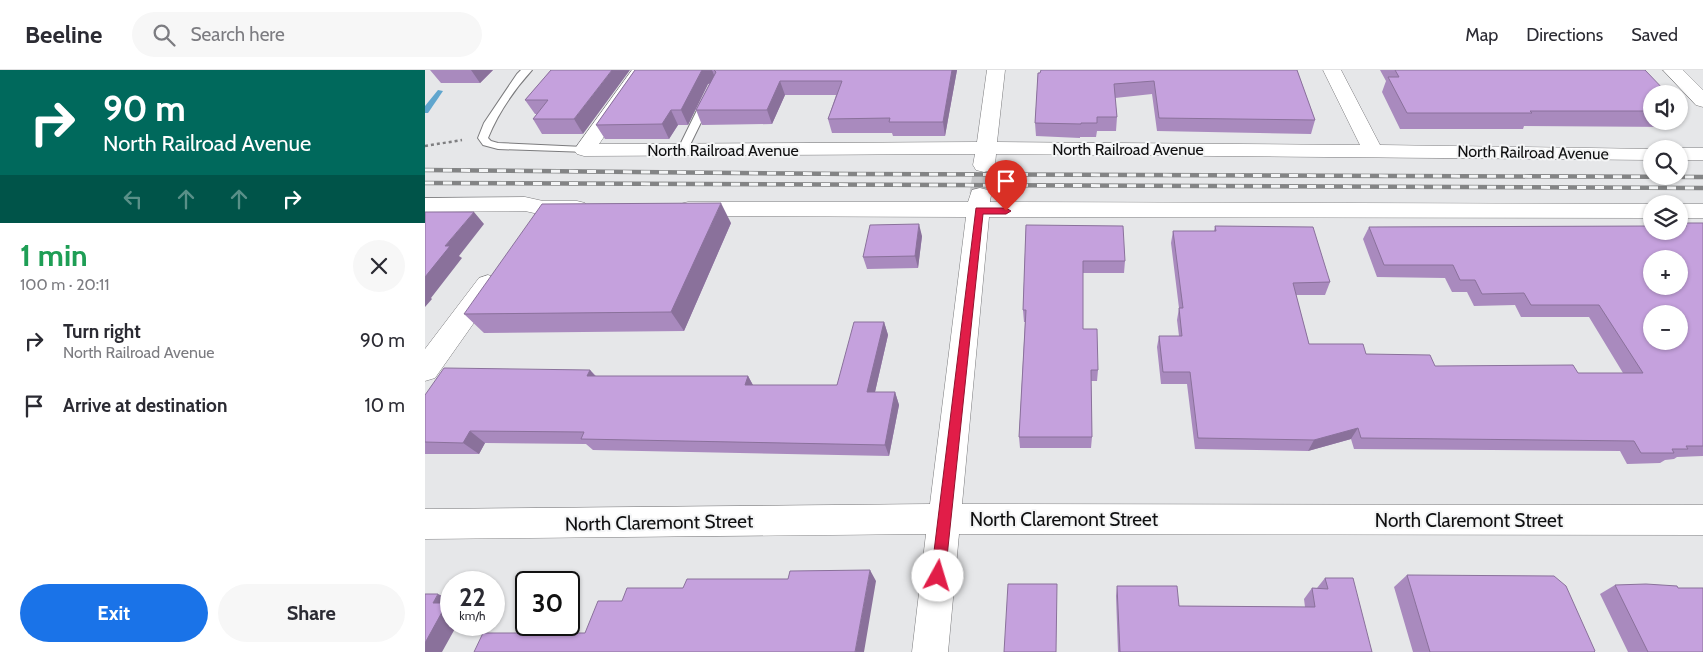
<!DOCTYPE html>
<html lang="en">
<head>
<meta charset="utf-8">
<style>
  :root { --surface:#fff; --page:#f7f7f7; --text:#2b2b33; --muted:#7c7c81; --line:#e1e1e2; --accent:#1a73e8 }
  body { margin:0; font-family:Cabin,sans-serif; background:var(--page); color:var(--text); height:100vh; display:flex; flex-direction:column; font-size:19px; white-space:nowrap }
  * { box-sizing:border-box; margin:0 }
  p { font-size:16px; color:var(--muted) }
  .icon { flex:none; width:28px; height:28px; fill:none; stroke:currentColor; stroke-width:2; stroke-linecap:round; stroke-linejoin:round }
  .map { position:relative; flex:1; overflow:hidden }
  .drawer { display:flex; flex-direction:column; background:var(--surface); width:425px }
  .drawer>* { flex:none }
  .top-card { background:#00695c; color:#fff; overflow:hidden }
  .buttons { position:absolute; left:1218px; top:15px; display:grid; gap:10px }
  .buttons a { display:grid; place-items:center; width:45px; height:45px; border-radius:50%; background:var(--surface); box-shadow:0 1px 4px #0004; font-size:25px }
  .speed { position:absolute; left:15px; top:501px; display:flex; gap:10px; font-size:25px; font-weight:700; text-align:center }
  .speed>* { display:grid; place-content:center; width:65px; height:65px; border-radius:50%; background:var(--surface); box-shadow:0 1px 4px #0004; line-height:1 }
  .speed small { font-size:12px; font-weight:400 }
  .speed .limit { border:2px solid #111; border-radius:8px; background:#fff; color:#111 }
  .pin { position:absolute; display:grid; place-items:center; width:42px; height:42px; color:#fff; margin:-51px -21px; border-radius:50% 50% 50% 0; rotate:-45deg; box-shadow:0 0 5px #0007 }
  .pin .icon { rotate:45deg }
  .me { position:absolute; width:55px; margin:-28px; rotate:6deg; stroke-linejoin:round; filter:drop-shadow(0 0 4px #0008) }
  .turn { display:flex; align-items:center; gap:18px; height:105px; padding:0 20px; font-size:22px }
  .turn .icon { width:65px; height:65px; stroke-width:2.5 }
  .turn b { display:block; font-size:35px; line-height:42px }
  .lanes { display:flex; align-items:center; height:48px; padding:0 20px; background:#0003; justify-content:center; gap:25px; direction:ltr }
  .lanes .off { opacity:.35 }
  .round { display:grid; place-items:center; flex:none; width:52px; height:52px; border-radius:26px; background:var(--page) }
  .overview { display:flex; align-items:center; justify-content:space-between; height:85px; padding:0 20px }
  h1 { font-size:30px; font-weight:700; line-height:38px; color:#1e9e55 }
  .cta { display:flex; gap:10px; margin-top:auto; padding:10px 20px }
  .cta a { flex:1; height:58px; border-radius:30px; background:var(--accent); color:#fff; font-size:20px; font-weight:700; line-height:58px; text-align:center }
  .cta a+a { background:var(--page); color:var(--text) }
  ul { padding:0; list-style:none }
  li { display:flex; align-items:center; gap:15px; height:65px; padding:0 20px }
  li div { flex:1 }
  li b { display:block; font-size:19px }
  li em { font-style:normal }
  header { display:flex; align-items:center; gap:30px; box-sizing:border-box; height:70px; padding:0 25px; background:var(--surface); border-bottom:1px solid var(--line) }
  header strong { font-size:24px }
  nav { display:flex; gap:28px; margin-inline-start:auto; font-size:18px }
  .search { width:350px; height:45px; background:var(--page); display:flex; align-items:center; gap:12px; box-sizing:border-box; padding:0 18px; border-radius:28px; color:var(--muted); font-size:19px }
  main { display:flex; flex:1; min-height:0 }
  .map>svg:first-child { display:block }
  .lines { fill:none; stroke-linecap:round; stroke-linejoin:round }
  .stream { fill:#60a6ce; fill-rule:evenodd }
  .street-tunnel { stroke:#c6c7c9; stroke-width:21; stroke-dasharray:21 11; stroke-linecap:butt }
  .lane-casing { stroke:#7b7b7d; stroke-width:2 }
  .street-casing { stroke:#7b7b7d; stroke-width:1 }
  .path { stroke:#7f7f81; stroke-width:2.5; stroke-dasharray:3 3; stroke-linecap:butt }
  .lane { fill:#fff; fill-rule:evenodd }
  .street { fill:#fff; fill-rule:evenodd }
  .rail-casing { stroke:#838485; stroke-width:4.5 }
  .rail { stroke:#f4f5f6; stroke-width:3; stroke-dasharray:9; stroke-linecap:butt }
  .wall { fill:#a98abe }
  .shaded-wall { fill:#8a719b }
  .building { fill:#c5a1dd; stroke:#8a719b; fill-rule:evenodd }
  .route { fill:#e11d48; stroke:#92132f }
  .labels { text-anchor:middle; stroke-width:4; stroke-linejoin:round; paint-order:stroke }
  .far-street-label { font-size:16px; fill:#101011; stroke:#f4f5f6 }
  .street-label { font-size:19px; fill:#101011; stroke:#f4f5f6 }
</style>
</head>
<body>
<header>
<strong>Beeline</strong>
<div class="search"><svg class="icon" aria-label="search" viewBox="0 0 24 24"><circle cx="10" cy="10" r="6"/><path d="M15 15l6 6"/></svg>Search here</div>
<nav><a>Map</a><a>Directions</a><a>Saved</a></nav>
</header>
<main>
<section class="drawer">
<div class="top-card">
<div class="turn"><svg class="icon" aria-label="right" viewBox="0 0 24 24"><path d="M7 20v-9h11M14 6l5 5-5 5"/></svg><div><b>90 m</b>North Railroad Avenue</div></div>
<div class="lanes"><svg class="icon off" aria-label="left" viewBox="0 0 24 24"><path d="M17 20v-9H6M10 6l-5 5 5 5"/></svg><svg class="icon off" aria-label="ahead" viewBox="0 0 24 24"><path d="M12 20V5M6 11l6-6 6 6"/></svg><svg class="icon off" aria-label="ahead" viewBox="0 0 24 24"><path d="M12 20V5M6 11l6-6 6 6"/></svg><svg class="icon" aria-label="right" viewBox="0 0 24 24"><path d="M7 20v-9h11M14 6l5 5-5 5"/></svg></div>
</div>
<div class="overview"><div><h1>1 min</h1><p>100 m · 20:11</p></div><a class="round"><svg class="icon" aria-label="close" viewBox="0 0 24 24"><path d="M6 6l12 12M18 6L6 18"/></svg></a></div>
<ul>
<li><svg class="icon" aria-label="right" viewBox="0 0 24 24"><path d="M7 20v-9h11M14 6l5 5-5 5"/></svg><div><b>Turn right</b><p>North Railroad Avenue</p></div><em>90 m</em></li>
<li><svg class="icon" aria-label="arrive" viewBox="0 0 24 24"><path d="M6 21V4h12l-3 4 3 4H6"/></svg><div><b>Arrive at destination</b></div><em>10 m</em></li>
</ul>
<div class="cta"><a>Exit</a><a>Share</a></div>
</section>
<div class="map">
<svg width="1278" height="582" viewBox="0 0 1278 582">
  <rect width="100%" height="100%" fill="#e6e7e9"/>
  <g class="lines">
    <!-- stream -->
    <path class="stream" d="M13,20L18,21L3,43H0V36Z"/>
    <!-- street-tunnel -->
    <path class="street-tunnel" d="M555,125L559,97"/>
    <defs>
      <path id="lane" d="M96,0H107C89,20 73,43 63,68L66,71L73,73L159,77L163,78L164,80L163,82L73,79L58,75L53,68L59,53L92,4Z
        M281,29L286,32L262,81L257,84L253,83L252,81L276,32Z"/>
      <path id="street" d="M207,0H225L174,74L552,72L562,0H580L572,72L935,75L898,0H916L955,75L1230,79H1226V90L571,84L570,95L567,100L559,102L551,100L548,95L550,84L159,86L152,84L149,80Z
        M1238,0H1258L1278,20V37L1271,35Z
        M1254,78H1278V90H1254V79H1250Z
        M555,118L563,120L566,125L565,132L1227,134L1226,148L564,147L537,434L1278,435V465L534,464L523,582H487L501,464L0,469V439L505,434L541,147L263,146L255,144L252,139L255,134L263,132H543L547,120Z
        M100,127L118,131H152L160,133L163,138L160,143L152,145H118L100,141L0,142V128Z
        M1253,134H1278V148H1254Z
        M63,205L72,208L76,214L72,220L10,308L0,311V279L54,208Z"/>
    </defs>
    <!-- lane casing -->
    <use href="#lane" class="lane-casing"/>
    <!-- street casing -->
    <use href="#street" class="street-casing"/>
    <!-- path -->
    <path class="path" d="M0,76L37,70"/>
    <!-- lane -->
    <use href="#lane" class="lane"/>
    <!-- street -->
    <use href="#street" class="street"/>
    <defs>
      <path id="rail" d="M0,100L426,104L1278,107
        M0,113L1278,118"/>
    </defs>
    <!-- rail casing -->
    <use href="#rail" class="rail-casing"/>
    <!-- rail -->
    <use href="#rail" class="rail"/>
  </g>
  <!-- wall -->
  <path class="wall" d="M5,0H68L55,13H16Z
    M126,0L158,64H117L108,49L112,44H110L100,30Z
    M210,0H532L520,66H468L467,63H407L403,49L411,25H360L347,54L277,55L271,40L284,14H283L263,55H253L244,69H180L171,55Z
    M872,0L890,50L886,64L732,61L727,24L690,28L692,47L691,61H672L671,67H655V68L611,66L610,53L613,3Z
    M955,0H1220L1226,24V51H1252L1248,57L1099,56L1098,59H975L957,22L961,11Z
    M1254,35L1260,42L1254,49Z
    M306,153L259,261L59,263L39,244Z
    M1259,153H1278V386L1252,387L1249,389L1240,390L1235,393L1202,394L1195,381L929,379L926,369L883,381L770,379L762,314H736L732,277L734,266H754L752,250L754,238L746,173L748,161H789L790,156L905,212L900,225H871L884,274L1010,296L1153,303H1198L1164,247H1096L1090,235L1049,236L1042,222H1027L1020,208L952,207L938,169L944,157L1256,156Z
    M601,155L700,191L699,203H658V259L673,300L672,311H666L667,367L666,378H595L594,367L600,252H599L598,240Z
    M497,166L493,198L442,199L438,187Z
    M459,252L463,265L450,322H470L474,335L464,386L168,380L161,374L60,373L54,384H0V325L165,300L171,306H323L328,315H412Z
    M982,505L1169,582H988L969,517Z
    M900,508L947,582H693L691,526L692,516L754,536L880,537L879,529L887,518H892Z
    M1190,515L1253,518L1278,582H1203L1175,524Z"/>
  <!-- shaded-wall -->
  <path class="shaded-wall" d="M46,0H68L55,13Z
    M187,0H205L158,64L149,49Z
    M277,0H287L291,10L283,14L263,55L256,40Z
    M527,0H532L520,66L518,52Z
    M355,11L360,25L347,54L342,40Z
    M246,40L253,55L244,69L237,54Z
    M296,133L306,153L259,261L246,242Z
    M49,142L59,154L34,186L37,188L6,228L7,229L0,237V207L20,176Z
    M494,154L497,166L493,198L490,186Z
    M459,252L463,265L447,335L442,322Z
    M165,300L176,313L162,306Z
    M323,306L330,319L320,315Z
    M470,322L474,335L464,386L460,375Z
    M933,358L926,369L883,381L889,370Z
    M45,361L60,373L54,384L38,373Z
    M445,500L451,511L439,582H430Z
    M13,524L26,530V555H32L17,582H0V573L8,533Z"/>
  <!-- building -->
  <path class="building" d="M126,0H187L149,49H108L123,30H100Z
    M210,0H277L256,40H246L237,54L171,55Z
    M289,0H527L518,52H464L465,48L403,49L417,11H355L342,40H271L291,2Z
    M616,0H872L890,50L734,48L729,11L689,14L692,47H672V53H656V54L610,53L613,3H615Z
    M970,0H1220L1243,24H1226V41H1105L1107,43H982L963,7H974Z
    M1254,35L1260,42L1254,41Z
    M296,133L246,242L39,244L117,134Z
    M0,142H49L20,176H25L0,207Z
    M1259,153H1278V376H1261L1263,379H1247L1249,383H1216L1209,371L936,368L933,358L889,370L773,368L765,302H738L734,266H757L754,238H758L748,161H791L790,156L888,157L905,212L868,213L884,274H938L941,284L1005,285L1010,296L1148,295L1153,303H1218L1174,235H1106L1099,223L1057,224L1050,210H1035L1028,195H959L944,157L1226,156V161H1254V156H1262ZM1226,189H1254V216H1226ZM1226,244H1254V271H1226Z
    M494,154L490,186L438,187L445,155Z
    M601,155L698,156L700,191H658V259H672L673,300H666L667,367H594L601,240H598Z
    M429,252H459L442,322H470L460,375L156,369L159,362L45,361L38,373L0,372V325L19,298L165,300L162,306H323L320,315H412Z
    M445,500L430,582H49L58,563H160L173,531H197L202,518H258L262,509H363L365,501Z
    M982,505L1129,506L1141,516L1170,581L1169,582H1005Z
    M900,508H928L947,582H695L692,516H752L754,536L890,537L887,518L903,519Z
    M583,514H632L631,582H579Z
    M1221,514L1252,516L1253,518H1278V582H1223L1190,515Z
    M0,524H13L8,533H22L0,573Z"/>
  <!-- route -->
  <path class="route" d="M551,138H581L586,141L581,144H558L520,506L518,511L513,513L508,511L506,506Z"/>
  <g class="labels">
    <!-- far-street labels -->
    <g class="far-street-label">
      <text x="703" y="85">North Railroad Avenue</text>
      <text x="298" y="86">North Railroad Avenue</text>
      <text transform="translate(1108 82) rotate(1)" y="6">North Railroad Avenue</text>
    </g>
    <!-- street labels -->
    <g class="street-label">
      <text x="639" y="456">North Claremont Street</text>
      <text x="1044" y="457">North Claremont Street</text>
      <text transform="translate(234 452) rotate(-1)" y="7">North Claremont Street</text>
    </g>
  </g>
</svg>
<div class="buttons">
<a><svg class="icon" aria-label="sound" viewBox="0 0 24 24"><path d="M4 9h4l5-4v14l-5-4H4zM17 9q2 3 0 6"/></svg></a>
<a><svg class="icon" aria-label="search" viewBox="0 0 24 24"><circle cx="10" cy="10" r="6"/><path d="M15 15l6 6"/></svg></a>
<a><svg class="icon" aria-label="layers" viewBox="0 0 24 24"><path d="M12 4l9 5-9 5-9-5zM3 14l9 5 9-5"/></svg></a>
<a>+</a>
<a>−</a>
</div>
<div class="speed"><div>22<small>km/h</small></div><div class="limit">30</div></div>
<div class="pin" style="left:581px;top:141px;background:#d93025"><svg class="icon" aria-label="arrive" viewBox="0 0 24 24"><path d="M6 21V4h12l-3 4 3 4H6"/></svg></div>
<svg class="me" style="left:513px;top:506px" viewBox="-20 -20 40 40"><circle r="19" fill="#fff"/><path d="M0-13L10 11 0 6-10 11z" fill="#e11d48"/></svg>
</div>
</main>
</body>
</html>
